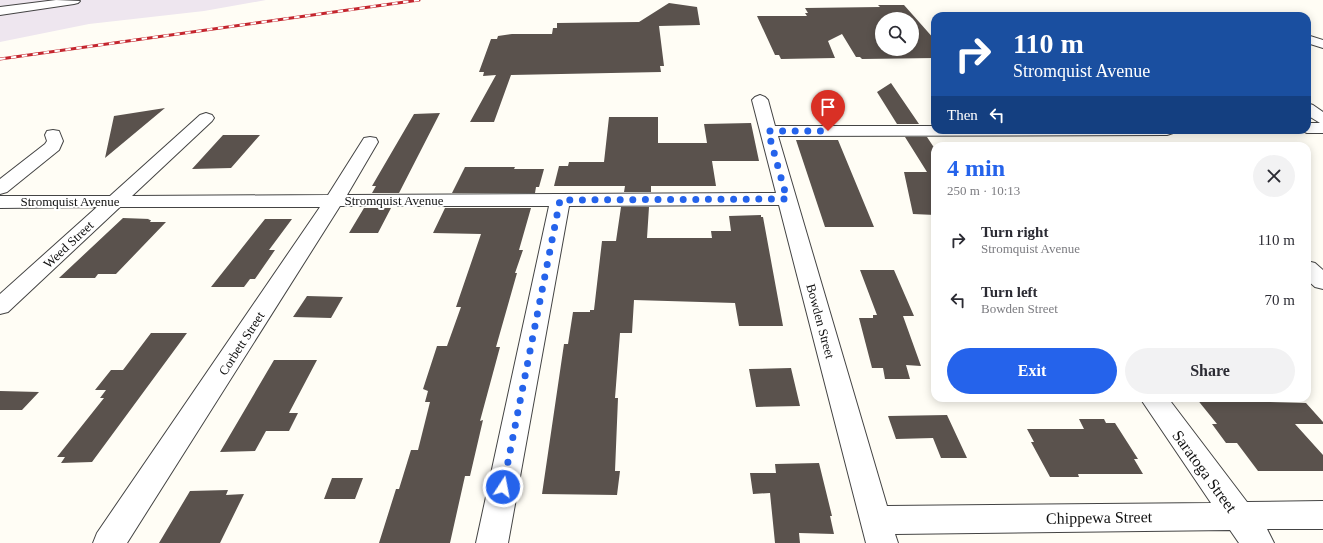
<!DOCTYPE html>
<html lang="en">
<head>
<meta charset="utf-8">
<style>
  :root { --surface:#fff; --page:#f2f2f3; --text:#2b2b33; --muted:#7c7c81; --accent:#2563eb }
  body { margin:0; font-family:"Times New Roman",serif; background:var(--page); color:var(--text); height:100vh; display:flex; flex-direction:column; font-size:15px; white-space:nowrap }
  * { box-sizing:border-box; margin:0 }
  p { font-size:13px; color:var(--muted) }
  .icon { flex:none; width:22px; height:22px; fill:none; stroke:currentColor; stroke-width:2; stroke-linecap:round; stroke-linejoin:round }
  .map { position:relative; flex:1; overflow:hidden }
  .details { position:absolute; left:931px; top:142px; width:380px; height:260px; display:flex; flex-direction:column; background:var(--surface); border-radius:12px; box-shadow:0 2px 10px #0003 }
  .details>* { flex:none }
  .top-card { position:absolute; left:931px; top:12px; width:380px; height:122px; border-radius:12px; box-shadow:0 2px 10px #0003; background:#1a4fa0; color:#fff; overflow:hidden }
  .fabs { position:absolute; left:875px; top:12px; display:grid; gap:8px }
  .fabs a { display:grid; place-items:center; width:44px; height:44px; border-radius:50%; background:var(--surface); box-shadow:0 2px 10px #0003; font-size:20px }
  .pin { position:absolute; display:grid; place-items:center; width:34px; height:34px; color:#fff; margin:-41px -17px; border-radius:50% 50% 50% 0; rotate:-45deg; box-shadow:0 0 4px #0007 }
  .pin .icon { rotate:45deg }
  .me { position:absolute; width:44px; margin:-22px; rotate:11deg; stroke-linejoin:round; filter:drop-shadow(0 0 3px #0008) }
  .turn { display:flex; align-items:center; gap:14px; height:84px; padding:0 16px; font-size:18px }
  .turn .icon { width:52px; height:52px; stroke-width:2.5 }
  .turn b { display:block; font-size:28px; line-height:34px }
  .then { display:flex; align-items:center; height:38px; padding:0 16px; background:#0003; gap:8px; font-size:15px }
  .round { display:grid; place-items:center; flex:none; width:42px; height:42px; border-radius:21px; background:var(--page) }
  .head { display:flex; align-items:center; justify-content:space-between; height:68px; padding:0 16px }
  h1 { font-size:24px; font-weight:800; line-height:30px; color:var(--accent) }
  .action { display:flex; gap:8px; margin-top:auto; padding:8px 16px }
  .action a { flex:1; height:46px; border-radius:24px; background:var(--accent); color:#fff; font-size:16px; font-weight:800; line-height:46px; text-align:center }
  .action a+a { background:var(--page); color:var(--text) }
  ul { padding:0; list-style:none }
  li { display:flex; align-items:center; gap:12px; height:60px; padding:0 16px }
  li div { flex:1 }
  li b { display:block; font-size:15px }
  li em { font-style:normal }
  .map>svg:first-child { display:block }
  .industrial { fill:#eee6ef }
  .building { fill:#5a524d; fill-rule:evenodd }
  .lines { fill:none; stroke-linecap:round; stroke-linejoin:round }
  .minor-casing { stroke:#444; stroke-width:2 }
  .minor { fill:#fff; fill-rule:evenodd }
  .rail-casing { stroke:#c4262e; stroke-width:3 }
  .rail { stroke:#fff; stroke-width:2; stroke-dasharray:5.5; stroke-linecap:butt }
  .route { stroke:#2563eb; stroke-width:7; stroke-dasharray:0 12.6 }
  .labels { text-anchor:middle; stroke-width:4; stroke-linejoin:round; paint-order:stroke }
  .street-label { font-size:13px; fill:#111; stroke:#fff }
  .near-street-label { font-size:16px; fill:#111; stroke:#fff }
</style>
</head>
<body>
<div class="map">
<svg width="1323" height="543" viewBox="0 0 1323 543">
  <rect width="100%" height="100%" fill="#fffdf5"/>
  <!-- industrial -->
  <path class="industrial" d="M0,0H266L204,11L89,24L0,42Z"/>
  <!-- building -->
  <path class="building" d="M669,3L697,7L700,25L659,26L664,66H660L661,72L511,75L494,122H470L496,75L483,76L484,72H479L491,39H497L498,36L512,34H552L553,28H557V23L639,22Z
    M878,5H904L935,40V58L862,59L860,57H856L842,34L828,41L835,58L781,59L779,55H775L757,16H807L805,13H808L805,8L880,7ZM882,19H912V49H882Z
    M891,83L919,124H897L877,92Z
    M165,108L105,158L114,116Z
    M440,113L399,193H372L376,186H372L414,114Z
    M609,117H658V143H707L704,124L751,123L759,161H712L716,186H651V192H624L625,186H554L559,166H568L569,162H604Z
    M223,135H260L231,168L192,169Z
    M905,137H927L935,149V215L913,214L904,172H927Z
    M796,140H838L874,227H825Z
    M465,167H515L514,169H544L539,187H536L535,193H452Z
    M621,207H649L647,238H712L711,231H731L729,216L761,215V217H763L783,326H739L735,303L634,300L632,333H620L615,398H618L615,471H620L617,495L542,494L564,344H568L573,312H590V310H594L602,241H616Z
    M364,208H391L378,233H349Z
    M445,208H531L519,250H523L515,273H517L496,347H500L480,421L483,420L470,476H465L450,543H379L396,489H399L411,450H418L430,402H425L428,391L423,389L437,346H447L461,307H456L481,234L433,233Z
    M123,218L150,219L148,220H151L150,222H166L116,274H98L95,278H59Z
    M265,219H292L269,250H275L255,279H250L244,287H211Z
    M860,270H894L914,316H903L921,366L906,365L910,379H885L883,368H872L859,318H873V315H877Z
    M307,296L343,297L331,318L293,317Z
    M151,333H187L92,462L61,463L65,457H57L104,398H100L106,390H95L111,370H123Z
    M274,360H317L289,413H298L289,431H266L255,451L220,452Z
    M791,368L800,406L756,407L749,369Z
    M0,391L39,392L22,410H0Z
    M1196,398H1266L1270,402L1306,403L1323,422V424H1295L1323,455V471H1258L1237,443H1226L1212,424H1217Z
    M947,415L967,458H941L933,438L896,439L888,416Z
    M1079,419H1104L1106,423H1115L1138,459H1134L1143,474H1078L1079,477H1050L1031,442H1034L1027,429H1084Z
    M819,463L832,516H830L834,534L799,533L800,543H775L770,493L753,494L750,473H776L775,464Z
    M332,478H363L355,499H324Z
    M228,490L226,495L244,494L220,543H159L190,491Z"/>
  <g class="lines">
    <defs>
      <path id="minor" d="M56,0L80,1L78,3L74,4L0,15V7Z
        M1307,35L1323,40V48L1307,43Z
        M760,95L765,97L768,100L775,126H935V130H1175L1173,133L1167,135L778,136L887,506L1211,503L1140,398H1168L1247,502L1323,501V529H1267L1274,543H1239L1230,530L895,534L898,543H866L779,205L569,206L508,543H476L549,206H340L127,543H93L97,533L320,207H120L8,312L0,314V294L97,207L0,208V196H110L200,115L206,113L212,115L214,118L212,121L132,196L328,195L364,138L370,137L376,138L378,142L347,195L776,193L752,100L755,97Z
        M1307,103L1313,105L1323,112V133H1307L1300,130H1307V123H1320L1307,115Z
        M53,130L59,131L63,141L59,150L7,192L0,194V179L45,144L47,141L45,135L47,131Z
        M1307,261L1315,263L1323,270V289L1315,287L1307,280Z"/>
    </defs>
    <!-- minor casing -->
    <use href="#minor" class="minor-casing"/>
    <!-- minor -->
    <use href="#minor" class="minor"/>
    <defs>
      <path id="rail" d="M0,59L419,0"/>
    </defs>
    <!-- rail casing -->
    <use href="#rail" class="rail-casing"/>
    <!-- rail -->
    <use href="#rail" class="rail"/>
  </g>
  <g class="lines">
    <!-- route -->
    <path class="route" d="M503,487L560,200L787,199L768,131H828"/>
  </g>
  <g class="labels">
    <!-- street labels -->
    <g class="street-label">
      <text x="394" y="205">Stromquist Avenue</text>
      <text x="70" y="206">Stromquist Avenue</text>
      <text transform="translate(68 244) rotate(-43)" y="5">Weed Street</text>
      <text transform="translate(821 321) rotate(75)" y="5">Bowden Street</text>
      <text transform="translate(241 343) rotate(-57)" y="5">Corbett Street</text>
    </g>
    <!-- near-street labels -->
    <g class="near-street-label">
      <text transform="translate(1205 471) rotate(54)" y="6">Saratoga Street</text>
      <text transform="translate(1099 517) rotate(-1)" y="6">Chippewa Street</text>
    </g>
  </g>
</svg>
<div class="fabs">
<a><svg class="icon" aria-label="search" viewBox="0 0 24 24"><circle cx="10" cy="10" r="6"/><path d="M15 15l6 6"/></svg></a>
</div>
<div class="pin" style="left:828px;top:131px;background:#d93025"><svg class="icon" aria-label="arrive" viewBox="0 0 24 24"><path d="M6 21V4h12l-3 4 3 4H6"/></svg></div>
<svg class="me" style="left:503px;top:487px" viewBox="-20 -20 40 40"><circle r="17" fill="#2563eb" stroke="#fff" stroke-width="3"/><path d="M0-11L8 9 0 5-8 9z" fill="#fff"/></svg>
<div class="top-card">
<div class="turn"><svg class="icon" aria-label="right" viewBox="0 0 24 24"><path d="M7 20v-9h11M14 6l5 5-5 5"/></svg><div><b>110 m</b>Stromquist Avenue</div></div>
<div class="then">Then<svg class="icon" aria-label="left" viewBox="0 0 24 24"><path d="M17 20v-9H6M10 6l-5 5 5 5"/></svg></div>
</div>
<section class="details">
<div class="head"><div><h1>4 min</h1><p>250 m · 10:13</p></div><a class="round"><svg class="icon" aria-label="close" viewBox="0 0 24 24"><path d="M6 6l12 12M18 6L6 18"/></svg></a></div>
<ul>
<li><svg class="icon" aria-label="right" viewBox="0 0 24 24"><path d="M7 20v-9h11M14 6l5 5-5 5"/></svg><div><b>Turn right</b><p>Stromquist Avenue</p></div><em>110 m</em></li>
<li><svg class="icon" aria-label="left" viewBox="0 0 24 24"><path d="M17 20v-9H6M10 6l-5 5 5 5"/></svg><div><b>Turn left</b><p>Bowden Street</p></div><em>70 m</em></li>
</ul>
<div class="action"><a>Exit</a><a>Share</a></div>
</section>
</div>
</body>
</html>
